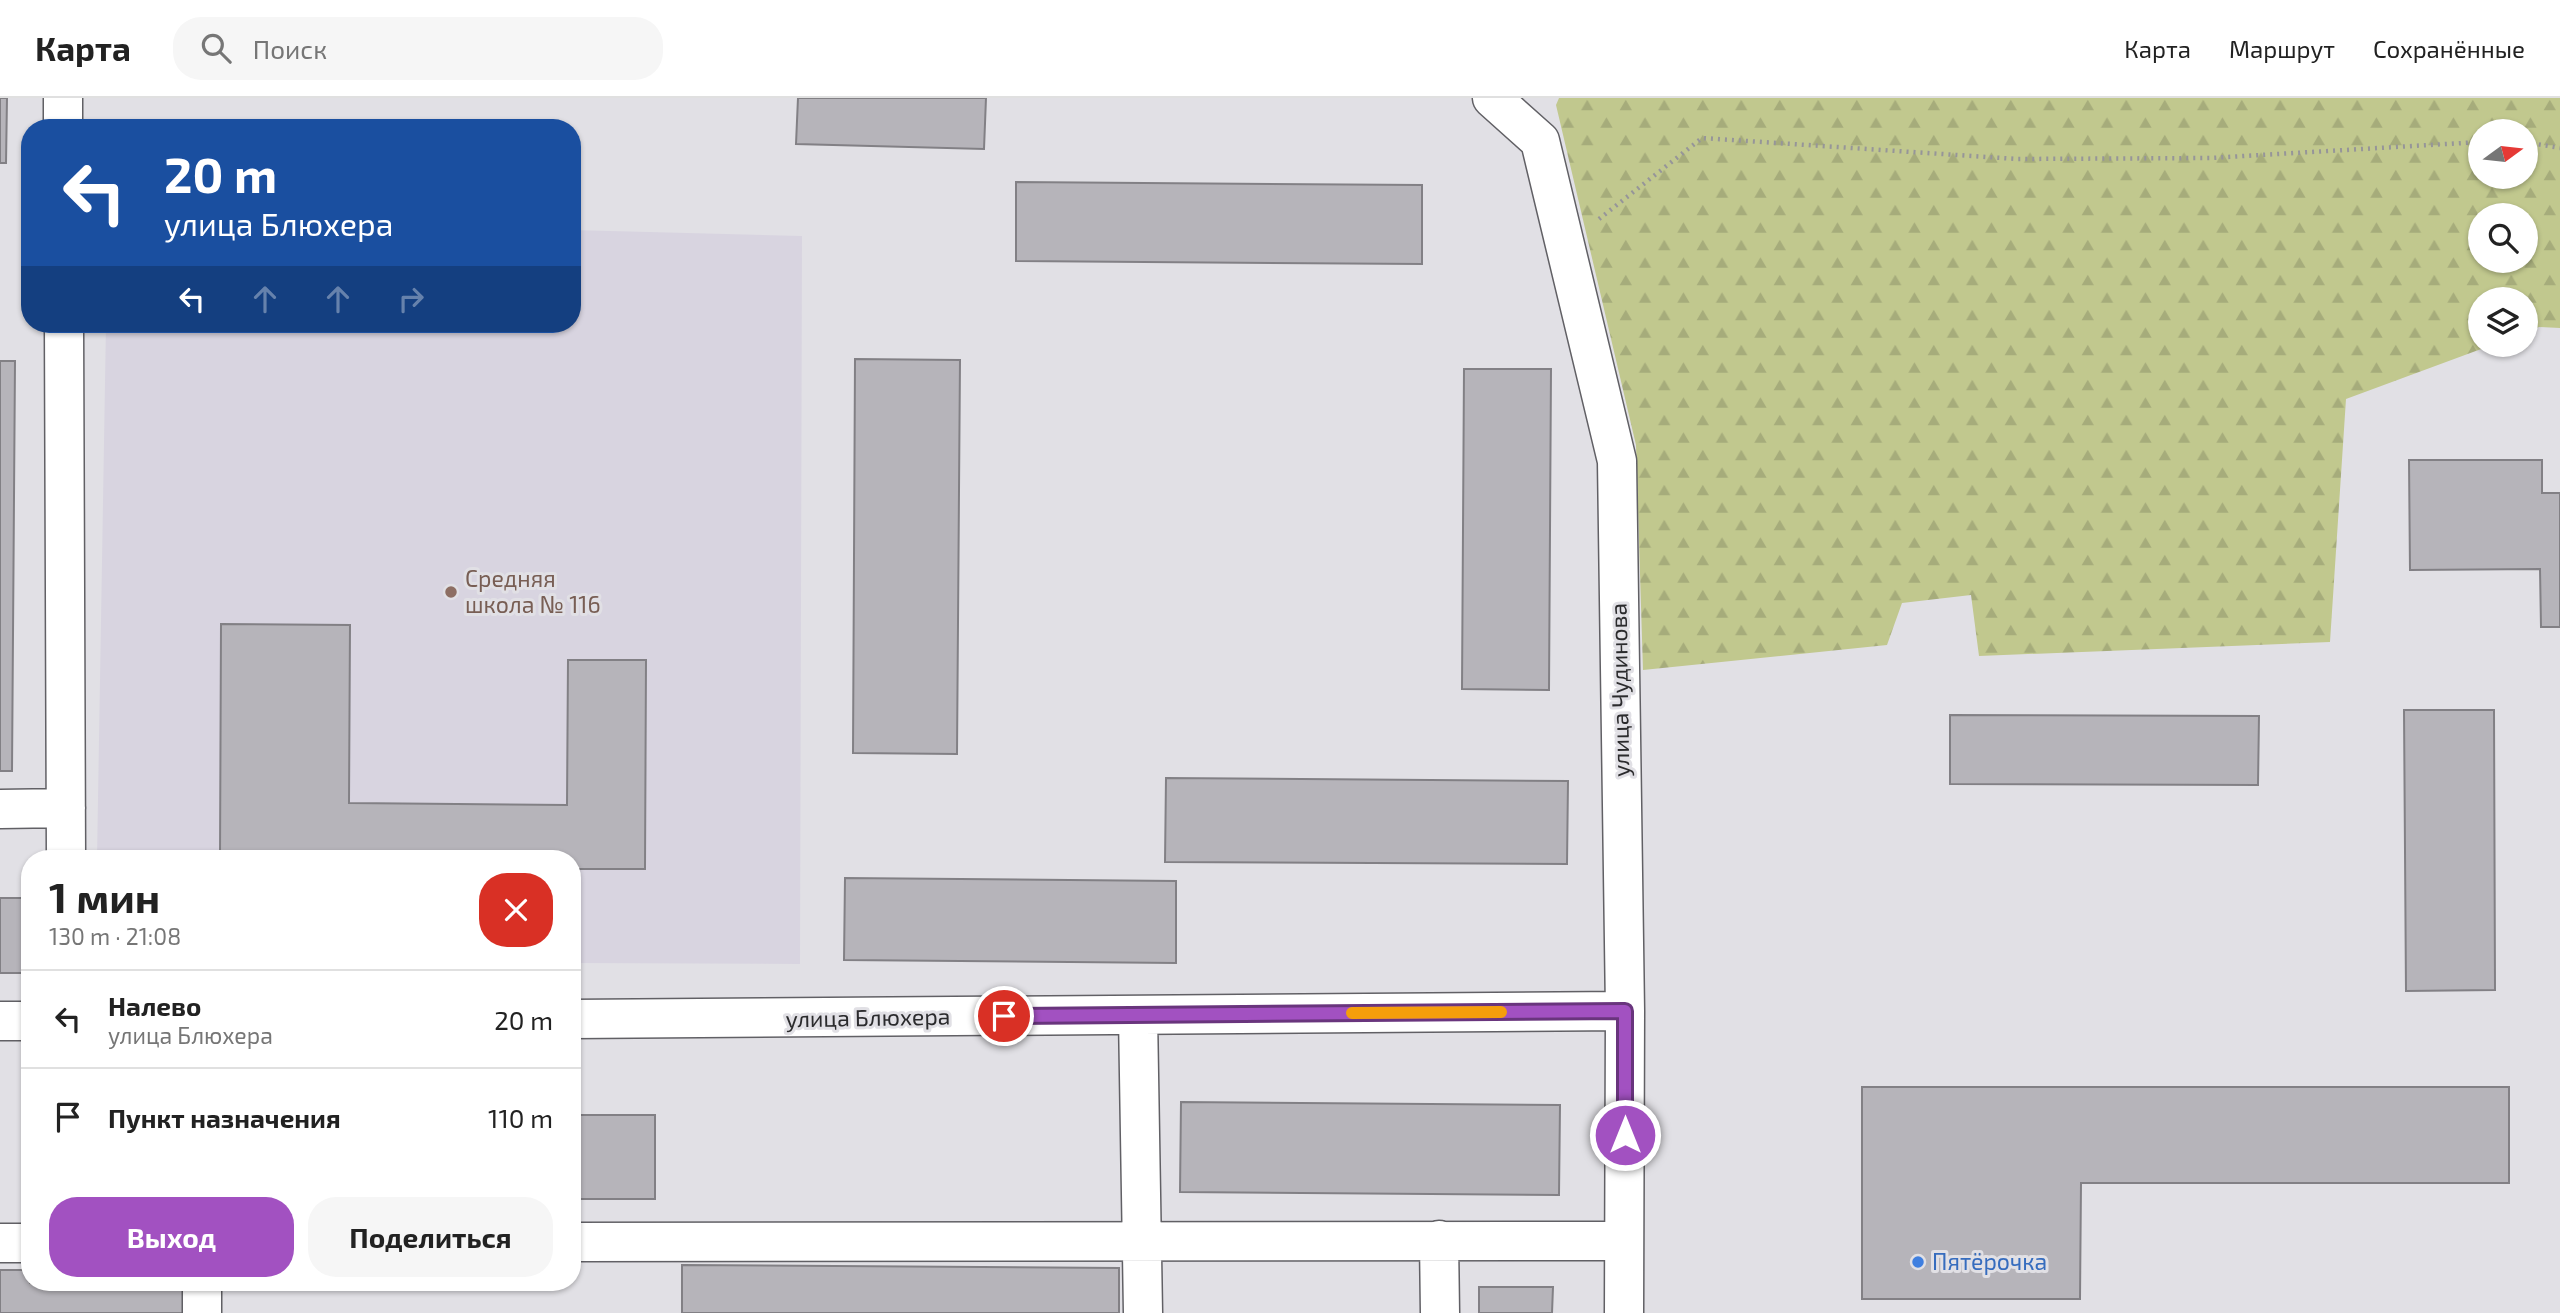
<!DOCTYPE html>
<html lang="ru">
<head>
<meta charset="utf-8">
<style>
  :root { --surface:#fff; --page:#f6f6f6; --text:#222; --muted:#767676; --line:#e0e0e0; --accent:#a251c1 }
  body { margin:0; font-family:"Exo 2",sans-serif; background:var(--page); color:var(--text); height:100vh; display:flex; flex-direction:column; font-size:26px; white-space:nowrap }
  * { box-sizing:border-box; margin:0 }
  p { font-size:23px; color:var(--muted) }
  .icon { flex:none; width:38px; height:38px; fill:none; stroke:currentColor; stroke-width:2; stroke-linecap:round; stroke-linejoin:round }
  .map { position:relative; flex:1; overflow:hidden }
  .side { position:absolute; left:21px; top:752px; width:560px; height:441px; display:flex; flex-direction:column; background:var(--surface); border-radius:28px; box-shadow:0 2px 5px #0004 }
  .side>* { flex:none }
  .hud { position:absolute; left:21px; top:21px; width:560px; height:214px; border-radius:28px; box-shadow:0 2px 5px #0004; background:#1a4fa0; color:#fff; overflow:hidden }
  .needle { width:46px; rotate:75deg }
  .controls { position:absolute; left:2468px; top:21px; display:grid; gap:14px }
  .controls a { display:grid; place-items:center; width:70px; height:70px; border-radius:50%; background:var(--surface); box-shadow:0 2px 5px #0004; font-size:35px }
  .pin { position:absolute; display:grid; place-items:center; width:60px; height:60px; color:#fff; margin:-30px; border:4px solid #fff; border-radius:50%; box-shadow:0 2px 7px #0007 }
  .me { position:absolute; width:77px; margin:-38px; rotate:0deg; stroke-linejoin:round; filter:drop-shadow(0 0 5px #0008) }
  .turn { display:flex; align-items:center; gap:24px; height:147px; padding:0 28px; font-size:32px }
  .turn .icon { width:91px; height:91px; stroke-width:2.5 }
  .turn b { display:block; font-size:49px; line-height:60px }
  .lanes { display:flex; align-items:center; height:66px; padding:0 28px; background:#0003; justify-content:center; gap:35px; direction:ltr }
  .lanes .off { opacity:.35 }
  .round { display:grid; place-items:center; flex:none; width:74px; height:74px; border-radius:28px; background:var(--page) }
  .summary { display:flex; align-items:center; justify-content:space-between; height:119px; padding:0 28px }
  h1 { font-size:42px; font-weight:700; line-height:52px }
  .action { display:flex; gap:14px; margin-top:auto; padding:14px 28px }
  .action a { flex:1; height:80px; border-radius:28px; background:var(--accent); color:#fff; font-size:28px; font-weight:700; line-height:80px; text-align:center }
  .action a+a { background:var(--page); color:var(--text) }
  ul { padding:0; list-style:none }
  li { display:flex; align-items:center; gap:21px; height:98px; padding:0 28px; border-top:2px solid var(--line) }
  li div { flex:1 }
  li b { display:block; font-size:26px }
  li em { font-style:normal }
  header { display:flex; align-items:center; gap:42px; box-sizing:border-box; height:98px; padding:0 35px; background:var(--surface); border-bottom:2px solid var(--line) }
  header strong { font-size:33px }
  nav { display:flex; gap:38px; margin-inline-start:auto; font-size:24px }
  .search { width:490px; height:63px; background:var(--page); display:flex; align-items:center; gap:18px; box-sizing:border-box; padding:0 24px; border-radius:28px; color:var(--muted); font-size:26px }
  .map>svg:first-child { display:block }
  .built { fill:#d8d4e0 }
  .forest { fill:url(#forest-firs); fill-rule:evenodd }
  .building { fill:#b6b4ba; stroke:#828085; stroke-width:2 }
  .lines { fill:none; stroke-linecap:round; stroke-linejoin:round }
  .minor-casing { stroke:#616065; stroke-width:41 }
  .path { stroke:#969599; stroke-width:4.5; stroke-dasharray:2 5; stroke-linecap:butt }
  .minor { stroke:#fff; stroke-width:38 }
  .route-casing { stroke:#69357d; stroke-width:18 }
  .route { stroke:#a251c1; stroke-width:12 }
  .slow { stroke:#f59e0b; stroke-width:12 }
  .education-dot { fill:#8d6e63; stroke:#e1e0e5; stroke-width:2.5 }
  .shop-dot { fill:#3f7fe0; stroke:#e1e0e5; stroke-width:2.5 }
  .labels { text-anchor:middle; stroke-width:6; stroke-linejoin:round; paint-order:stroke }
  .education-label { font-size:23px; fill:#785e54; stroke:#e1e0e5; text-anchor:start }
  .street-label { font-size:23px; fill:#2b2b2d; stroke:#e1e0e5 }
  .shop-label { font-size:23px; fill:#366cbe; stroke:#e1e0e5; text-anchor:start }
</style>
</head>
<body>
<header>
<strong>Карта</strong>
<div class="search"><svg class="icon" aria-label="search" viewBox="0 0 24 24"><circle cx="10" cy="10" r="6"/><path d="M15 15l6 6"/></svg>Поиск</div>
<nav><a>Карта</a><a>Маршрут</a><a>Сохранённые</a></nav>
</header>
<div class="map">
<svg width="2560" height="1215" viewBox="0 0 2560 1215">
  <defs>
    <pattern id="forest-firs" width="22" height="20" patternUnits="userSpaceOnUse" patternTransform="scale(1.75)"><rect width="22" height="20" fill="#c1c88e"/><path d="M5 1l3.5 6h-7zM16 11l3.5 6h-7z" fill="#a6ac7b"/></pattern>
  </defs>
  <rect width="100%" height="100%" fill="#e1e0e5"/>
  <!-- built -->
  <path class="built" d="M572,132L802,138L800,866L572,865V761H97L106,226H572Z"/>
  <!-- forest -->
  <path class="forest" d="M1559,0H2560V230L2539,229L2525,235V201H2480V247H2492L2346,301L2330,544L1979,558L1971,497L1902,505L1887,547L1643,572L1636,347L1556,7ZM2480,33H2525V79H2480ZM2480,117H2525V163H2480Z"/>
  <!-- building -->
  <path class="building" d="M0,0H7L6,65H0Z
    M798,0H986L984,51L796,46Z
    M1016,84L1422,87V166L1016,163Z
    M855,261L960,262L957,656L853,655Z
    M0,263H15L12,673H0Z
    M1464,271H1551L1549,592L1462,591Z
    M2409,362H2542V395H2560V529H2541L2540,471L2410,472Z
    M221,526L350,527L349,705L567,707L568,562H646L645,771H572V761H220Z
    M2404,612H2494L2495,892L2406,893Z
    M1950,617L2259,618L2258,687L1950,686Z
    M1166,680L1568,683L1567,766L1165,764Z
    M845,780L1176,783V865L844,862Z
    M0,800H24V875H0Z
    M1862,989H2509V1085H2081L2080,1201H1862Z
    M1181,1004L1560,1007L1559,1097L1180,1094Z
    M572,1017H655V1101H572Z
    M682,1167L1119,1170V1215H682Z
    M0,1172H30V1185H197L196,1215H0Z
    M1479,1189H1553L1552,1215H1479Z"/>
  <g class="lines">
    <defs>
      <path id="minor" d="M63,0V30
        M1492,0L1540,43L1617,363L1625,913L1624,1215
        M64,226L66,761
        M0,711L66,710
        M1138,917L1143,1215
        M572,921L1625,913
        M0,923H30
        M1439,1142L1440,1215
        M572,1144L1624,1143
        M0,1145H30
        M202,1185V1215"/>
    </defs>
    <!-- minor casing -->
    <use href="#minor" class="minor-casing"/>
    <!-- path -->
    <path class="path" d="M2525,44L2560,50
      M1599,121L1702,40L2017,61L2210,60L2480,44"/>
    <!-- minor -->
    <use href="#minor" class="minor"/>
  </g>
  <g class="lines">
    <defs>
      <path id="route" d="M1004,918L1625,913V1037"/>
    </defs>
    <!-- route casing -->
    <use href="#route" class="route-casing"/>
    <!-- route -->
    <use href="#route" class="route"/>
    <!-- slow -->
    <path class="slow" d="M1352,915L1501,914"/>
  </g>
  <!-- markers -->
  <circle class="education-dot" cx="451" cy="494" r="7"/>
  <circle class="shop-dot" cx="1918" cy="1164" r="7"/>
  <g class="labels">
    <!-- education labels -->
    <g class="education-label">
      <text x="465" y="489">Средняя<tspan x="465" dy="26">школа № 116</tspan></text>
    </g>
    <!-- street labels -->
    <g class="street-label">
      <text transform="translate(1620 592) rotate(-91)" y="8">улица Чудинова</text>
      <text transform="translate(868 920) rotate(-1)" y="8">улица Блюхера</text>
    </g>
    <!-- shop labels -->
    <g class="shop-label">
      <text x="1932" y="1172">Пятёрочка</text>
    </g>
  </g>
</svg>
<div class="controls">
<a><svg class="needle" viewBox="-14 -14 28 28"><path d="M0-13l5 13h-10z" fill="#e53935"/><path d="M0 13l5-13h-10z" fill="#767676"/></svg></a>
<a><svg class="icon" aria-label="search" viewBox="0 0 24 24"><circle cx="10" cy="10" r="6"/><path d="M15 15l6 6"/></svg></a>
<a><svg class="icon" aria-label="layers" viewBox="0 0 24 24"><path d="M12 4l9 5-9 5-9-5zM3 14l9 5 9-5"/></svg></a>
</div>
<div class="pin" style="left:1004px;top:918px;background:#d93025"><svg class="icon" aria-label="arrive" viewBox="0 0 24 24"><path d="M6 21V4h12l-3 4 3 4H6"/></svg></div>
<svg class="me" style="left:1625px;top:1037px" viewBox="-20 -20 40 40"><circle r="17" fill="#a251c1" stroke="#fff" stroke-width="3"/><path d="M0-11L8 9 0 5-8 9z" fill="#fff"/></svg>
<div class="hud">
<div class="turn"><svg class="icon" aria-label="left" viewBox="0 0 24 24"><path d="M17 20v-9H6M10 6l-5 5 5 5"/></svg><div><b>20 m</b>улица Блюхера</div></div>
<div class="lanes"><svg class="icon" aria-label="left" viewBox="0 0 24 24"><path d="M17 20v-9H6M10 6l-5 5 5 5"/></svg><svg class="icon off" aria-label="ahead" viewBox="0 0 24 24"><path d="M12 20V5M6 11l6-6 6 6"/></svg><svg class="icon off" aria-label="ahead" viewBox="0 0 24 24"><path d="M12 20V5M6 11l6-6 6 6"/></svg><svg class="icon off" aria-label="right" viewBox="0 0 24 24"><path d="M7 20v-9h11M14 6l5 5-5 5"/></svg></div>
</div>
<section class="side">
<div class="summary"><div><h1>1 мин</h1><p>130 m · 21:08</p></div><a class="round" style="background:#d93025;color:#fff"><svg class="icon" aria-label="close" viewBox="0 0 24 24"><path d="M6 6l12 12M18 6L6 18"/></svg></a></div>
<ul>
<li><svg class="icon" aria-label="left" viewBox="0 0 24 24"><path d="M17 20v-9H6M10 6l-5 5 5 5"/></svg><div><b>Налево</b><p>улица Блюхера</p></div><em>20 m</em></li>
<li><svg class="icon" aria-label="arrive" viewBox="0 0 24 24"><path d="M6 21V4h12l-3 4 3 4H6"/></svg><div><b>Пункт назначения</b></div><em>110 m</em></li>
</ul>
<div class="action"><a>Выход</a><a>Поделиться</a></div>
</section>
</div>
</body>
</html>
